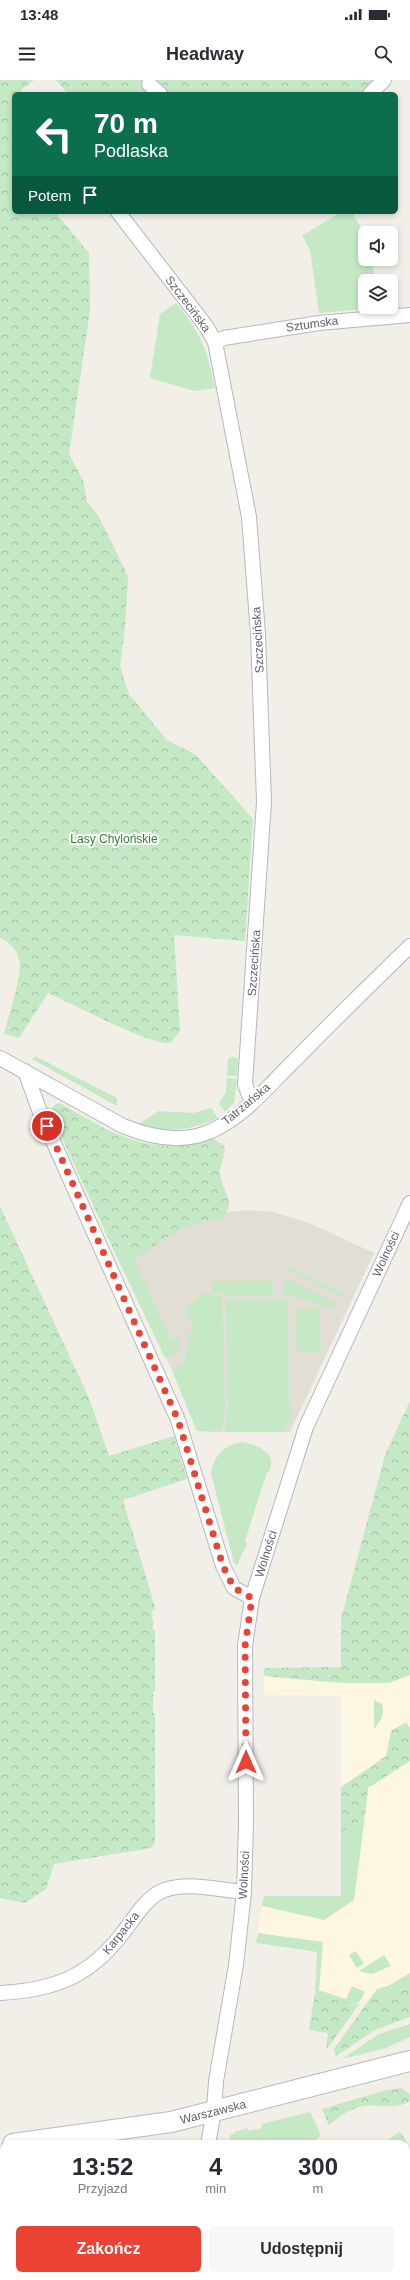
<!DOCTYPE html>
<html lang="pl">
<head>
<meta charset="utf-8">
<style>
  :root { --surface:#fff; --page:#f7f7f7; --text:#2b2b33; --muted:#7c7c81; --accent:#ea4335 }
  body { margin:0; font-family:Helvetica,sans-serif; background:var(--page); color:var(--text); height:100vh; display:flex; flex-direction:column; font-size:15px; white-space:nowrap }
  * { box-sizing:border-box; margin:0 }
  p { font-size:13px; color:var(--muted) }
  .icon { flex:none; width:22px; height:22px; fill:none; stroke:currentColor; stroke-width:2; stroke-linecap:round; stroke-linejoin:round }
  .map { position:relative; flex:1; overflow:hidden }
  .drawer { position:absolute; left:0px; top:2060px; width:410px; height:140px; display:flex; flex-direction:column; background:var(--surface); border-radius:12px 12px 0 0; box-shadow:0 2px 6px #0003 }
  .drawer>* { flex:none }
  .banner { position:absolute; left:12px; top:12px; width:386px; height:122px; border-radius:6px; box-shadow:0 2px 6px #0003; background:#0b6e4f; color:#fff; overflow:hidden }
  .controls { position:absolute; left:358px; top:146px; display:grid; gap:8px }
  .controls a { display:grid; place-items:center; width:40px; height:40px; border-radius:6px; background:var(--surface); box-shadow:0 2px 6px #0003; font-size:20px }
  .pin { position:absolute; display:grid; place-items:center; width:34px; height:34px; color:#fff; margin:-17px; border:2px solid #fff; border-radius:50%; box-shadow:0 1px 4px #0007 }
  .me { position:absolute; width:44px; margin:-22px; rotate:0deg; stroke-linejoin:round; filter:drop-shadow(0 0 3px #0008) }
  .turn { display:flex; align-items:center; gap:14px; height:84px; padding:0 16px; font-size:18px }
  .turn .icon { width:52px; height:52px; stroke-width:2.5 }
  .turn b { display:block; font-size:28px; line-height:34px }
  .then { display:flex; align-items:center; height:38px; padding:0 16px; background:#0003; gap:8px; font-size:15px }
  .eta { display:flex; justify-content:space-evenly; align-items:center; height:68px; text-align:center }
  .eta b { font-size:24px; font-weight:700; line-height:28px }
  .action { display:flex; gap:8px; margin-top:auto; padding:8px 16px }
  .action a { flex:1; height:46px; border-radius:6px; background:var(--accent); color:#fff; font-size:16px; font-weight:700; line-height:46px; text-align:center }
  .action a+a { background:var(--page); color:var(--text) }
  .status { display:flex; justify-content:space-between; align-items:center; height:28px; padding:0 20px; background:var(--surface); direction:ltr }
  .status svg { height:11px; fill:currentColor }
  header { display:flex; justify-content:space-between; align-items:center; height:52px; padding:0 16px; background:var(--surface); font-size:18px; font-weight:700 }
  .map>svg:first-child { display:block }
  .commercial { fill:#fef7e0 }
  .education { fill:#e1ded6 }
  .green { fill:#c5e8c5 }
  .forest { fill:url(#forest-crowns) }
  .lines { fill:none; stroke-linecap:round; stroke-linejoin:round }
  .street-casing { stroke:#b5b8bc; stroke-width:16 }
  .secondary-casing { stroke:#b6babf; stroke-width:22 }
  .primary-casing { stroke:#f2c960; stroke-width:24 }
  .street { stroke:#fff; stroke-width:14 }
  .secondary { stroke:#fff; stroke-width:20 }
  .primary { stroke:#fff2af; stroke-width:22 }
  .route { stroke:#ea4335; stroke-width:7; stroke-dasharray:0 12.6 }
  .labels { text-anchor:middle; stroke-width:4; stroke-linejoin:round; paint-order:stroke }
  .street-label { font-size:12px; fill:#5f6368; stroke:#fff }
  .park-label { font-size:12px; fill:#348238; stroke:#fff }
</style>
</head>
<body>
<div class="status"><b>13:48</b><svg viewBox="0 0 49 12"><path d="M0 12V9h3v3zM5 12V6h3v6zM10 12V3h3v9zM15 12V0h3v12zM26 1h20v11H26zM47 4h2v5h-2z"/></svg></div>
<header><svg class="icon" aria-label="menu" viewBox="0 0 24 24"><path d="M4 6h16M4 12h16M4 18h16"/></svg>Headway<svg class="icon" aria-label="search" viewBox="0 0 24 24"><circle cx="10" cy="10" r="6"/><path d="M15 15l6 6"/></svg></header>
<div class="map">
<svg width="410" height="2200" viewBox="0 0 410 2200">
  <defs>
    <pattern id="forest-crowns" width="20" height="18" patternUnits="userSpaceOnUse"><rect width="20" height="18" fill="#c5e8c5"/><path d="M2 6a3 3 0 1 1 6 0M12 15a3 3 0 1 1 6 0" fill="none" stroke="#a3c0a4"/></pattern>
  </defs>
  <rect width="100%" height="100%" fill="#f1efe8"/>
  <!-- commercial -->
  <path class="commercial" d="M264,1588L389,1603L410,1595V1905L386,1916L369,1919L367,1922L363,1920L360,1923L315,1912L317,1872L256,1863L264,1816H341V1616L264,1615Z"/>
  <!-- education -->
  <path class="education" d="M247,1130L273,1132L309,1143L374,1173L290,1352L197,1351L172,1290L115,1173L205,1135Z"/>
  <!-- green -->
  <path class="green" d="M341,132H352L365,155V179H373L374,201H365V227L375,228L319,233L310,170L302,156Z
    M176,223C200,251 208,272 215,308L195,311L150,298L160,234Z
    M35,976L117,1018V1026L32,979Z
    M231,977L238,978L237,996H227L228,979Z
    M227,998L237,999L234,1023L225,1032L219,1023L226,1012Z
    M211,1028L218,1038C196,1049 162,1055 139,1044L159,1031L193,1033Z
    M124,1169L134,1179L171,1261L178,1258C183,1270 175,1274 165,1278L115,1173Z
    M288,1188L347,1216L341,1217L287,1190Z
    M289,1200L335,1223L331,1228L292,1215H283V1201Z
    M217,1201H273V1215L225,1216V1213H212V1205Z
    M205,1212L212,1216H222L225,1330L221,1352L197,1351L172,1290L184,1283L189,1263L187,1255L195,1251L186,1227Z
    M288,1219L289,1329L294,1335L282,1352H225L228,1330L226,1220Z
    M319,1228L321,1272L297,1273L296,1229Z
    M243,1362C261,1366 281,1375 266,1395L245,1461L247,1464L237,1485L234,1483L211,1393C214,1375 225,1364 243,1362Z
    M374,1620L382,1624C385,1635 380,1641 374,1649Z
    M365,1736L354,1820L324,1840L262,1826L264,1816H341V1753L355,1745Z
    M258,1853L323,1862L319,1910L346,1919L352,1906L365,1912C356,1937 332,1919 315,1912L317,1872L256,1863Z
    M356,1871L364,1884L357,1888L349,1875Z
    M384,1875L391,1886L372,1894L359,1891Z
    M410,1893V1905L386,1916L377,1909L388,1906Z
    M410,1944V1957L386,1968L342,1979L379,1954Z
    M310,2032L321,2055L311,2064H229L230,2055L234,2054V2052L243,2050L247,2047L248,2051L262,2048L261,2044Z
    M355,2196H375L367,2200H347Z"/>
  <!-- forest -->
  <path class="forest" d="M0,0H34L21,10L20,14H14V132H55L89,173L90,231L69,374L83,400L87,422L98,435L128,496L125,548L120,586L129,614L167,660L196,675L253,739L245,861L174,855L180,951L171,963C148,965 74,924 48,913L19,958L4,954C8,939 21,897 20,884C19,872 10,862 0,858Z
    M56,0H375L361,14H162L149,11L146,14H68Z
    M60,1023C111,1053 151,1079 213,1058L225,1067C225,1076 219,1089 220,1094C223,1114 238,1122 221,1140C189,1137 160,1164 134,1179L124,1169L115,1173L51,1034L54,1025Z
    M0,1126L89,1318L109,1376L174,1356L187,1399L123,1420L155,1527V1530H152L153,1550H155V1611L153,1612V1633H155V1763L151,1768L54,1784L46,1809L25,1823L0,1818Z
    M410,1321V1595L389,1603H342L264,1596V1588L341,1587V1539L385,1375Z
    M406,1642L410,1648V1681L368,1708L365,1736L355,1745L341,1753V1707L386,1676L391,1651Z
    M410,1905V1937L375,1950L336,1976L334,1969L377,1909L386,1916Z
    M315,1912L351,1926L360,1923L326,1970L328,1953L309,1950Z
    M401,2008L410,2014V2021C395,2030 380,2024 364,2026C350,2028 339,2037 329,2045L322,2029L383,2011Z
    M399,2052C410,2059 410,2080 410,2094L406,2095V2064H383Z"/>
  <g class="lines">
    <defs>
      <path id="street" d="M149,4L160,14
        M370,14L384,0
        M118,132L206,246L215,262L249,437L258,554L264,722L245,1004L249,1015L254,1020
        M215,262L224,258L319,243L410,235
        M0,978L123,1046C150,1057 183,1064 211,1051C244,1037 269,1005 294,981C332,942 371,904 410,866
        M25,991L40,1032L178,1340L223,1486L234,1508L252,1518
        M0,1913C56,1910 91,1896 125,1850C135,1837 145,1820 160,1812C183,1800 219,1810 244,1812
        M208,2064L214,2031L216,2001L236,1885L244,1812L246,1743L245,1566L252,1518L306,1347L410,1123"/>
      <path id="secondary" d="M13,2064L171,2042L410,1981"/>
      <path id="primary" d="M406,2157L410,2155
        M307,2200L316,2196
        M392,2200L399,2196"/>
    </defs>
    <!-- street casing -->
    <use href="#street" class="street-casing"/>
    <!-- secondary casing -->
    <use href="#secondary" class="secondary-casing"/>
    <!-- primary casing -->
    <use href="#primary" class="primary-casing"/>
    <!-- street -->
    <use href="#street" class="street"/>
    <!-- secondary -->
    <use href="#secondary" class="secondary"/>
    <!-- primary -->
    <use href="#primary" class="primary"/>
  </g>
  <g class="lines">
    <!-- route -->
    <path class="route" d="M47,1046L178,1340L223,1486L234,1508L252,1518L245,1566L246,1682"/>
  </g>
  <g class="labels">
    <!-- street labels -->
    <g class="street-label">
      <text transform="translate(188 224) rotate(53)" y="4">Szczecińska</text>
      <text transform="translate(312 244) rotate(-8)" y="4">Sztumska</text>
      <text transform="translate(258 560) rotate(-93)" y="4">Szczecińska</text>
      <text transform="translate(254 883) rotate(-86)" y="4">Szczecińska</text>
      <text transform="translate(246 1024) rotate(-40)" y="4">Tatrzańska</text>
      <text transform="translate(386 1174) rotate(-65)" y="4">Wolności</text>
      <text transform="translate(266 1474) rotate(-73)" y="4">Wolności</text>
      <text transform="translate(244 1795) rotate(-87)" y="4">Wolności</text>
      <text transform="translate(121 1853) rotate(-51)" y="4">Karpacka</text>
      <text transform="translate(213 2032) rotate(-14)" y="4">Warszawska</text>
    </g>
    <!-- park labels -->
    <g class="park-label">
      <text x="114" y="763">Lasy Chylońskie</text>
    </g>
  </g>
</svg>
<div class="controls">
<a><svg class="icon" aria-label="sound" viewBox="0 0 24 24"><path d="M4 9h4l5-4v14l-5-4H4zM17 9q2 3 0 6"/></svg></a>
<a><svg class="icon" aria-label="layers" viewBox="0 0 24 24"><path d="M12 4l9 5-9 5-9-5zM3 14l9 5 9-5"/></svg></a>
</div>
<div class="pin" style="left:47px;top:1046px;background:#d93025"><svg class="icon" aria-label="arrive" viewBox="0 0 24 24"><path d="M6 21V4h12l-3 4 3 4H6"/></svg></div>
<svg class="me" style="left:246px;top:1682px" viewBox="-20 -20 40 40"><path d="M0-17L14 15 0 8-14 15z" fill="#ea4335" stroke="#fff" stroke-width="4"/></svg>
<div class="banner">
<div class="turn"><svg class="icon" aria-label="left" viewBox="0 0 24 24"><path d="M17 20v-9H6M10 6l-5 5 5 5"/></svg><div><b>70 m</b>Podlaska</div></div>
<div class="then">Potem<svg class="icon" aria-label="arrive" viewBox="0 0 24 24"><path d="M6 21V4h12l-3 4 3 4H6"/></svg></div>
</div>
<section class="drawer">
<div class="eta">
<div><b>13:52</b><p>Przyjazd</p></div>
<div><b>4</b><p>min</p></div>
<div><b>300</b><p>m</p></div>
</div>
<div class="action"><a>Zakończ</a><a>Udostępnij</a></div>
</section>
</div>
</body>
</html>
